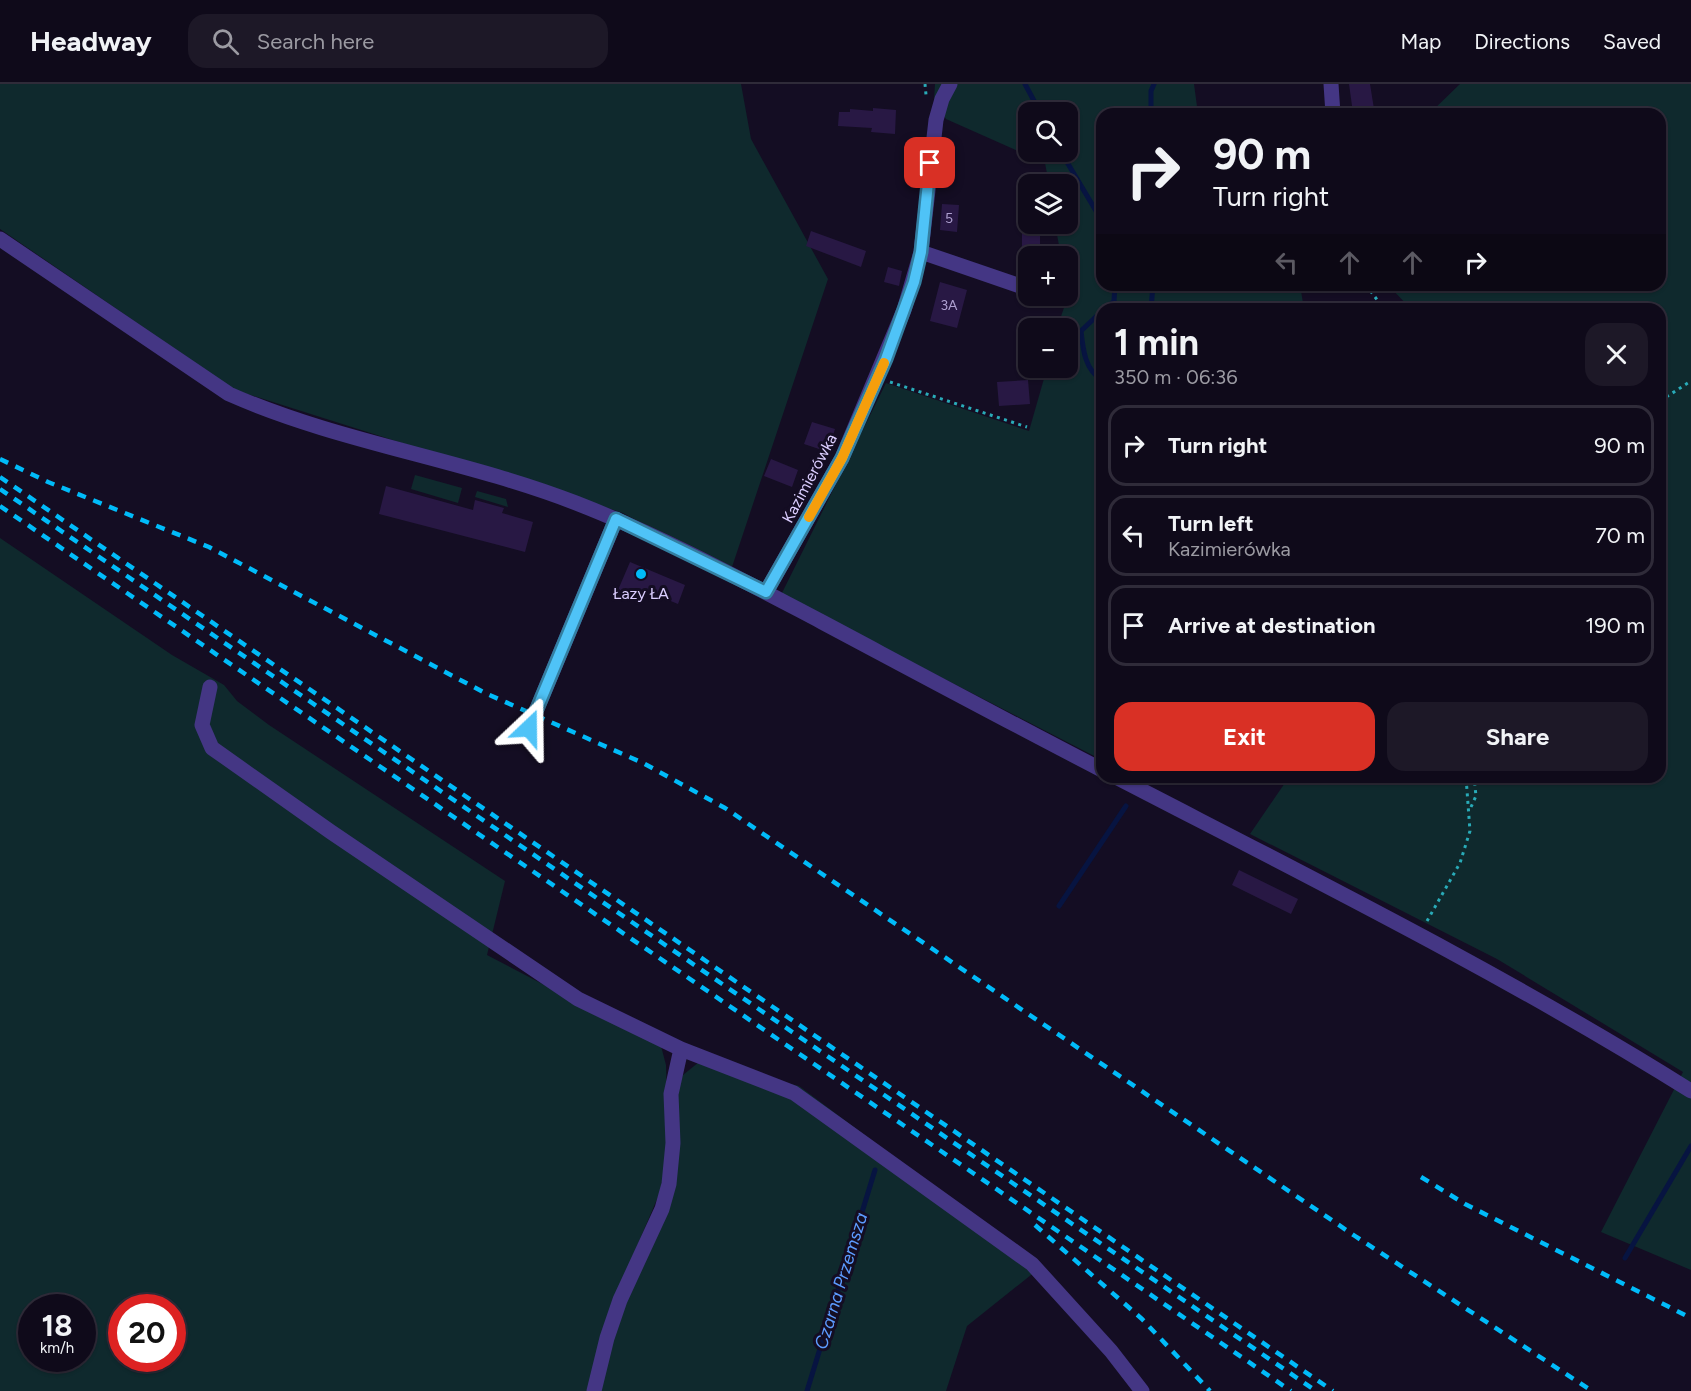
<!DOCTYPE html>
<html lang="en">
<head>
<meta charset="utf-8">
<style>
  :root { --surface:#0f0a1a; --page:#1d1827; --text:#f1f3f6; --muted:#9b9aa2; --line:#2f2b39; --accent:#d93025 }
  body { margin:0; font-family:Figtree,sans-serif; background:var(--page); color:var(--text); height:100vh; display:flex; flex-direction:column; font-size:22px; white-space:nowrap }
  * { box-sizing:border-box; margin:0 }
  p { font-size:20px; color:var(--muted) }
  .icon { flex:none; width:33px; height:33px; fill:none; stroke:currentColor; stroke-width:2; stroke-linecap:round; stroke-linejoin:round }
  .map { position:relative; flex:1; overflow:hidden }
  .drawer { position:absolute; left:1096px; top:219px; width:570px; height:480px; display:flex; flex-direction:column; background:var(--surface); border-radius:18px; box-shadow:0 2px 4px #0004,0 0 0 2px var(--line) }
  .drawer>* { flex:none }
  .top-card { position:absolute; left:1096px; top:24px; width:570px; height:183px; border-radius:18px; box-shadow:0 2px 4px #0004,0 0 0 2px var(--line); background:#0f0a1a; color:var(--text); overflow:hidden }
  .buttons { position:absolute; left:1018px; top:18px; display:grid; gap:12px }
  .buttons a { display:grid; place-items:center; width:60px; height:60px; border-radius:12px; background:var(--surface); box-shadow:0 2px 4px #0004,0 0 0 2px var(--line); font-size:30px }
  .speed { position:absolute; left:18px; top:1210px; display:flex; gap:12px; font-size:30px; font-weight:700; text-align:center }
  .speed>* { display:grid; place-content:center; width:78px; height:78px; border-radius:50%; background:var(--surface); box-shadow:0 2px 4px #0004,0 0 0 2px var(--line); line-height:1 }
  .speed small { font-size:15px; font-weight:400 }
  .speed .limit { border:9px solid #d22; background:#fff; color:#111 }
  .pin { position:absolute; display:grid; place-items:center; width:51px; height:51px; color:#fff; margin:-26px; border-radius:12px; box-shadow:0 3px 9px #0006 }
  .me { position:absolute; width:66px; margin:-33px; rotate:23deg; stroke-linejoin:round; filter:drop-shadow(0 0 4px #0008) }
  .turn { display:flex; align-items:center; gap:21px; height:126px; padding:0 18px; font-size:27px }
  .turn .icon { width:78px; height:78px; stroke-width:2.5 }
  .turn b { display:block; font-size:42px; line-height:51px }
  .lanes { display:flex; align-items:center; height:57px; padding:0 18px; background:#0003; justify-content:center; gap:30px; direction:ltr }
  .lanes .off { opacity:.35 }
  .round { display:grid; place-items:center; flex:none; width:63px; height:63px; border-radius:18px; background:var(--page) }
  .headline { display:flex; align-items:center; justify-content:space-between; height:102px; padding:0 18px }
  h1 { font-size:36px; font-weight:700; line-height:45px }
  .action { display:flex; gap:12px; margin-top:auto; padding:12px 18px }
  .action a { flex:1; height:69px; border-radius:18px; background:var(--accent); color:#fff; font-size:24px; font-weight:700; line-height:69px; text-align:center }
  .action a+a { background:var(--page); color:var(--text) }
  ul { padding:0; list-style:none }
  li { display:flex; align-items:center; gap:18px; height:81px; margin:0 12px 9px; padding:0 6px; border:3px solid var(--line); border-radius:18px }
  li div { flex:1 }
  li b { display:block; font-size:22px }
  li em { font-style:normal }
  header { display:flex; align-items:center; gap:36px; box-sizing:border-box; height:84px; padding:0 30px; background:var(--surface); border-bottom:2px solid var(--line) }
  header strong { font-size:28px }
  nav { display:flex; gap:33px; margin-inline-start:auto; font-size:21px }
  .search { width:420px; height:54px; background:var(--page); display:flex; align-items:center; gap:15px; box-sizing:border-box; padding:0 21px; border-radius:18px; color:var(--muted); font-size:22px }
  .map>svg:first-child { display:block }
  .green { fill:#0f292d; fill-rule:evenodd }
  .lines { fill:none; stroke-linecap:round; stroke-linejoin:round }
  .stream { stroke:#071441; stroke-width:5 }
  .building { fill:#281844 }
  .path { stroke:#29abb8; stroke-width:3; stroke-dasharray:3 4.5; stroke-linecap:butt }
  .minor { stroke:#443684; stroke-width:15 }
  .rail { stroke:#00bbf9; stroke-width:4.5; stroke-dasharray:9 8; stroke-linecap:butt }
  .route-casing { stroke:#337fa1; stroke-width:15 }
  .route { stroke:#4fc3f7; stroke-width:10 }
  .slow { stroke:#f59e0b; stroke-width:10 }
  .poi-dot { fill:#00bbf9; stroke:#140d23; stroke-width:2 }
  .labels { text-anchor:middle; stroke-width:6; stroke-linejoin:round; paint-order:stroke }
  .number-label { font-size:14px; fill:#aea0d0 }
  .street-label { font-size:16px; fill:#dbceff; stroke:#140d23 }
  .poi-label { font-size:16px; fill:#dbceff; stroke:#140d23 }
  .water-label { font-size:18px; font-style:italic; fill:#5c9bff; stroke:#140d23 }
</style>
</head>
<body>
<header>
<strong>Headway</strong>
<div class="search"><svg class="icon" aria-label="search" viewBox="0 0 24 24"><circle cx="10" cy="10" r="6"/><path d="M15 15l6 6"/></svg>Search here</div>
<nav><a>Map</a><a>Directions</a><a>Saved</a></nav>
</header>
<div class="map">
<svg width="1691" height="1307" viewBox="0 0 1691 1307">
  <rect width="100%" height="100%" fill="#140d23"/>
  <!-- green -->
  <path class="green" d="M0,0H741L751,55L828,195L730,489L623,429L235,306L0,145Z
    M935,0H1194L1198,30H1102V201H1300L1304,225H1102V676L781,511L886,299L1029,347L1047,284H1068V244H1057L1068,212V172H1061L1055,140H1068V100H1049L1045,79L946,35L934,16ZM1029,28H1068V68H1029Z
    M1460,0H1691V1186L1601,1148L1683,988L1497,875L1250,750L1289,693H1660V225H1411L1388,201H1660V30H1429Z
    M415,391L462,404L458,419L411,405Z
    M477,407L506,415L508,423L475,413Z
    M0,454L172,571L224,601L237,617L269,641L505,797L487,871L661,962L666,981L668,1067L660,1108L607,1233L587,1307H0ZM32,1224H82V1275H32ZM122,1224H172V1275H122Z
    M699,978L799,1002L1041,1183L967,1242L946,1307H599L616,1242L670,1117L678,1005L683,991Z"/>
  <g class="lines">
    <!-- stream -->
    <path class="stream" d="M1025,0L1040,28
      M1151,30V7L1154,0
      M1061,68L1102,137
      M1105,225L1114,217L1115,201
      M1151,225L1153,201
      M1102,227L1081,247C1083,266 1085,286 1102,296
      M1059,822L1126,722
      M1625,1174L1691,1062
      M807,1307L875,1086"/>
  </g>
  <!-- building -->
  <path class="building" d="M1349,0H1370L1374,25L1353,29Z
    M873,24L896,26L895,50L871,48L872,44L838,42L839,28H850V25L873,27Z
    M942,120L959,121L957,148L940,146Z
    M1022,140H1040V172H1022Z
    M811,147L866,167L861,183L806,162Z
    M888,183L902,187L899,202L884,198Z
    M940,198L967,206L957,244L930,237Z
    M1028,296L1030,320L999,322L997,298Z
    M812,338L835,345L828,368L804,360Z
    M771,375L798,386L792,403L764,392Z
    M386,402L473,426L475,416L504,424L502,429L533,438L525,468L379,430Z
    M630,478L685,501L678,520L644,506L641,515L618,506Z
    M1239,786L1298,815L1291,830L1232,801Z"/>
  <g class="lines">
    <!-- path -->
    <path class="path" d="M925,0L926,11
      M1366,201L1384,225
      M890,298L1027,343
      M1660,317L1691,297
      M1471,723L1476,712L1474,693
      M1427,837L1460,779L1470,747L1466,693"/>
    <!-- minor -->
    <path class="minor" d="M1331,0L1333,30
      M0,155L229,310C340,359 463,375 576,419C661,452 742,496 822,538C916,588 1009,638 1102,686
      M921,168L1029,205
      M766,508L842,374L904,226L921,168L936,36L942,15L950,0
      M210,603L202,641L212,664L331,748L578,915L681,965L794,1009L1032,1180L1111,1267L1142,1307
      M529,644L616,435
      M1116,693C1309,793 1506,891 1691,1007
      M594,1307L607,1254L620,1216L662,1125L669,1100L673,1059L671,1010L681,965"/>
    <!-- rail -->
    <path class="rail" d="M0,375L48,398L209,463L485,609L643,679L725,724L1355,1152L1592,1307
      M0,393L1333,1307
      M0,405L1316,1307
      M0,422L1291,1307
      M1421,1093L1465,1120L1691,1234
      M1035,1141L1142,1235L1210,1307"/>
  </g>
  <g class="lines">
    <defs>
      <path id="route" d="M529,644L616,435L766,508L842,374L886,275L914,198L921,168L930,79"/>
    </defs>
    <!-- route casing -->
    <use href="#route" class="route-casing"/>
    <!-- route -->
    <use href="#route" class="route"/>
    <!-- slow -->
    <path class="slow" d="M809,433L842,374L884,279"/>
  </g>
  <!-- markers -->
  <circle class="poi-dot" cx="641" cy="490" r="6"/>
  <g class="labels">
    <!-- number labels -->
    <g class="number-label">
      <text x="949" y="139">5</text>
      <text x="949" y="226">3A</text>
    </g>
    <!-- street labels -->
    <g class="street-label">
      <text transform="translate(809 394) rotate(-62)" y="6">Kazimierówka</text>
    </g>
    <!-- poi labels -->
    <g class="poi-label">
      <text x="641" y="515">Łazy ŁA</text>
    </g>
    <!-- water labels -->
    <g class="water-label">
      <text transform="translate(841 1197) rotate(-73)" y="6">Czarna Przemsza</text>
    </g>
  </g>
</svg>
<div class="buttons">
<a><svg class="icon" aria-label="search" viewBox="0 0 24 24"><circle cx="10" cy="10" r="6"/><path d="M15 15l6 6"/></svg></a>
<a><svg class="icon" aria-label="layers" viewBox="0 0 24 24"><path d="M12 4l9 5-9 5-9-5zM3 14l9 5 9-5"/></svg></a>
<a>+</a>
<a>−</a>
</div>
<div class="speed"><div>18<small>km/h</small></div><div class="limit">20</div></div>
<div class="pin" style="left:930px;top:79px;background:#d93025"><svg class="icon" aria-label="arrive" viewBox="0 0 24 24"><path d="M6 21V4h12l-3 4 3 4H6"/></svg></div>
<svg class="me" style="left:529px;top:644px" viewBox="-20 -20 40 40"><path d="M0-17L14 15 0 8-14 15z" fill="#4fc3f7" stroke="#fff" stroke-width="4"/></svg>
<div class="top-card">
<div class="turn"><svg class="icon" aria-label="right" viewBox="0 0 24 24"><path d="M7 20v-9h11M14 6l5 5-5 5"/></svg><div><b>90 m</b>Turn right</div></div>
<div class="lanes"><svg class="icon off" aria-label="left" viewBox="0 0 24 24"><path d="M17 20v-9H6M10 6l-5 5 5 5"/></svg><svg class="icon off" aria-label="ahead" viewBox="0 0 24 24"><path d="M12 20V5M6 11l6-6 6 6"/></svg><svg class="icon off" aria-label="ahead" viewBox="0 0 24 24"><path d="M12 20V5M6 11l6-6 6 6"/></svg><svg class="icon" aria-label="right" viewBox="0 0 24 24"><path d="M7 20v-9h11M14 6l5 5-5 5"/></svg></div>
</div>
<section class="drawer">
<div class="headline"><div><h1>1 min</h1><p>350 m · 06:36</p></div><a class="round"><svg class="icon" aria-label="close" viewBox="0 0 24 24"><path d="M6 6l12 12M18 6L6 18"/></svg></a></div>
<ul>
<li><svg class="icon" aria-label="right" viewBox="0 0 24 24"><path d="M7 20v-9h11M14 6l5 5-5 5"/></svg><div><b>Turn right</b></div><em>90 m</em></li>
<li><svg class="icon" aria-label="left" viewBox="0 0 24 24"><path d="M17 20v-9H6M10 6l-5 5 5 5"/></svg><div><b>Turn left</b><p>Kazimierówka</p></div><em>70 m</em></li>
<li><svg class="icon" aria-label="arrive" viewBox="0 0 24 24"><path d="M6 21V4h12l-3 4 3 4H6"/></svg><div><b>Arrive at destination</b></div><em>190 m</em></li>
</ul>
<div class="action"><a>Exit</a><a>Share</a></div>
</section>
</div>
</body>
</html>
